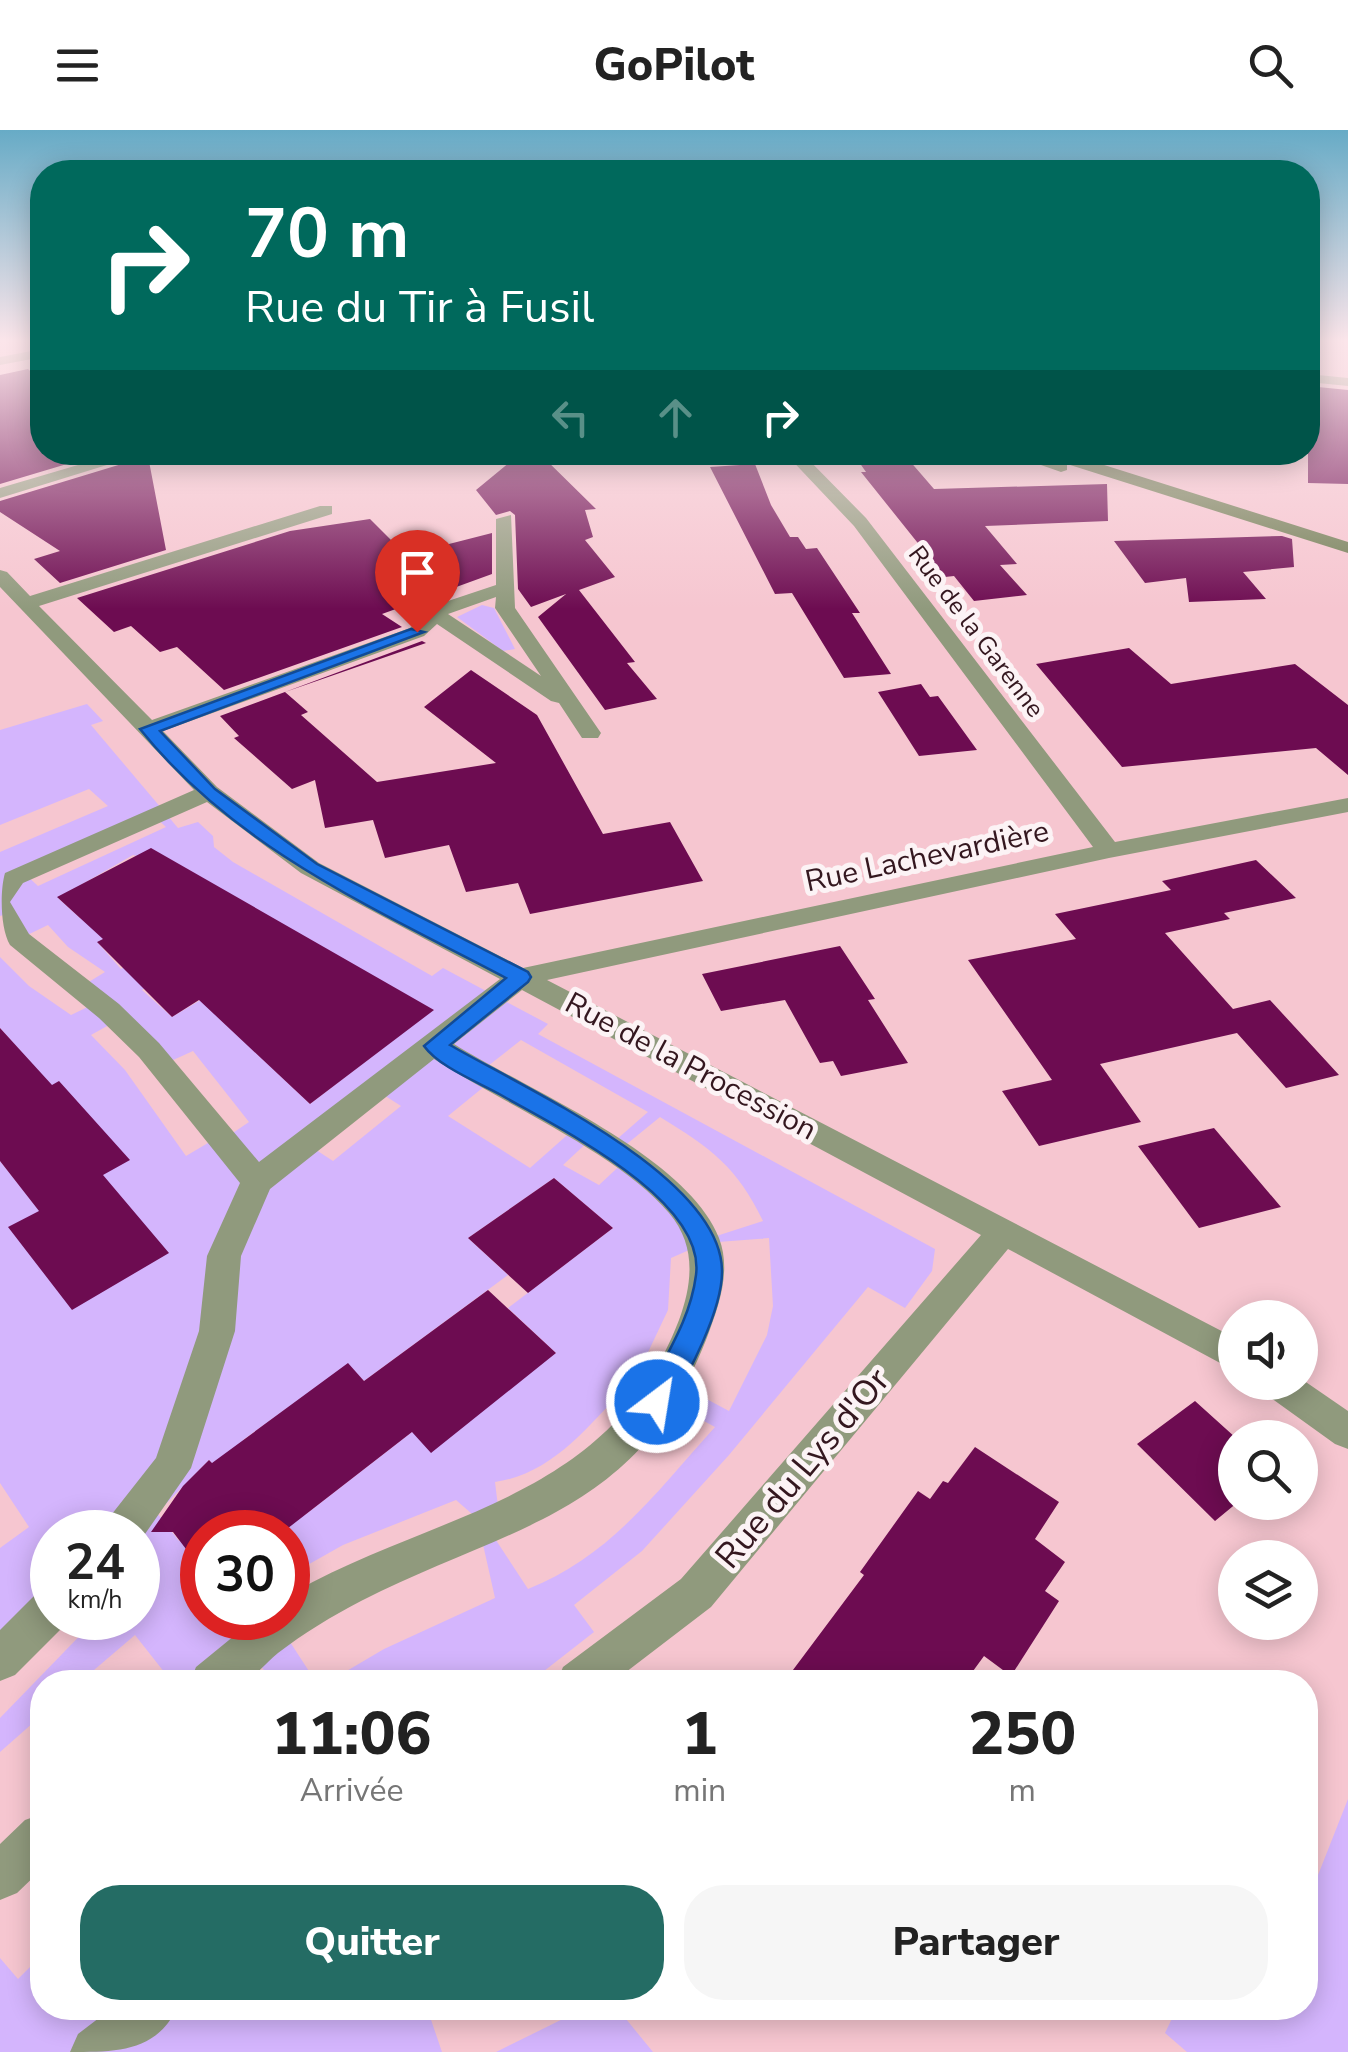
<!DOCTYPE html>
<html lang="fr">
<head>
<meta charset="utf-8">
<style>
  :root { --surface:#fff; --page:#f6f6f6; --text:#222; --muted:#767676; --accent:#246c64 }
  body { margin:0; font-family:"Nunito Sans",sans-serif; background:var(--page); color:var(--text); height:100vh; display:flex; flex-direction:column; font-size:38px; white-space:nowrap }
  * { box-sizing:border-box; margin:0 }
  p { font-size:32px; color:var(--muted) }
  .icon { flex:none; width:55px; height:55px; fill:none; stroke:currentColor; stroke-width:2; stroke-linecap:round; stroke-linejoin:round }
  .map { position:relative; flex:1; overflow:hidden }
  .side { position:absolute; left:30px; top:1540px; width:1288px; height:350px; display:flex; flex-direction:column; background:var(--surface); border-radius:40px; box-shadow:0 5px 25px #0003 }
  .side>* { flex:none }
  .guide { position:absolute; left:30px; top:30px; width:1290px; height:305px; border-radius:40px; box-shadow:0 5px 25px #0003; background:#00695c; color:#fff; overflow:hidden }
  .controls { position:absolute; left:1218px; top:1170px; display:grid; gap:20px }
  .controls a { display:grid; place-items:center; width:100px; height:100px; border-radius:50%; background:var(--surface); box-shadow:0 5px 25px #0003; font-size:50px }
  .speed { position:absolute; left:30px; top:1380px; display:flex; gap:20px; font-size:50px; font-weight:700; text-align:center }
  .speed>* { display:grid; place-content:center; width:130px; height:130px; border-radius:50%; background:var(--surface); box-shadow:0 5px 25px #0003; line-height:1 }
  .speed small { font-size:25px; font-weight:400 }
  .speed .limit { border:15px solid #d22; background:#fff; color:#111 }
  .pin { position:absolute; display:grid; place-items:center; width:85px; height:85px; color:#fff; margin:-102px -42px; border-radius:50% 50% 50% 0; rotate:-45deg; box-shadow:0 0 10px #0007 }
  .pin .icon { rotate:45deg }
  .me { position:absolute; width:110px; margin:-55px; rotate:31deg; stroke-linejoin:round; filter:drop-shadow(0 0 8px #0008) }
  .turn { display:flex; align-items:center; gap:35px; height:210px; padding:0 50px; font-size:45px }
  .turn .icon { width:130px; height:130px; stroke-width:2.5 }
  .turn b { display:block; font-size:70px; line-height:85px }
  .lanes { display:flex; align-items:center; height:95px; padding:0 50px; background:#0003; justify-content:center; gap:50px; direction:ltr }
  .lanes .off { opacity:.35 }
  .eta { display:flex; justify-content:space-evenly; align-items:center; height:170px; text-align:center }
  .eta b { font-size:60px; font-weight:800; line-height:70px }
  .primary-button { display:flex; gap:20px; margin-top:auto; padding:20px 50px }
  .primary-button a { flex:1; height:115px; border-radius:40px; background:var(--accent); color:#fff; font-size:40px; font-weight:800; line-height:115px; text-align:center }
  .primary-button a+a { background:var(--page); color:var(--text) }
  header { display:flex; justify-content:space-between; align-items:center; height:130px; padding:0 50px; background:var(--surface); font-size:45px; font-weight:800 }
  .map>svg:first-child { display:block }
  .green { fill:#d4b5fd; fill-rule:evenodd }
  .building { fill:#6d0c51 }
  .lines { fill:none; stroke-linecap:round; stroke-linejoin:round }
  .street { fill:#909a7d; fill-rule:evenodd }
  .secondary { fill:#6f7d53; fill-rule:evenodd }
  .route { fill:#1a73e8; stroke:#114b97; stroke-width:2.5 }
  .labels { text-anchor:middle; stroke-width:10; stroke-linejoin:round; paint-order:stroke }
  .far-street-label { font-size:25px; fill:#34171f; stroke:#fcf3f5 }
  .street-label { font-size:30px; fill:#34171f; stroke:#fcf3f5 }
  .near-street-label { font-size:35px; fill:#34171f; stroke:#fcf3f5 }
</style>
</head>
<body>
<header><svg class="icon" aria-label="menu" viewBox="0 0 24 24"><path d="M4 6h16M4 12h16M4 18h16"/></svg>GoPilot<svg class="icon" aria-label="search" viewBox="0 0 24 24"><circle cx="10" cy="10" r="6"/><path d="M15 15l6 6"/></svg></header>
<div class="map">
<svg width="1348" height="1922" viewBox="0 0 1348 1922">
  <rect width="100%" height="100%" fill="#f6c6d0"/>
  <!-- green -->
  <path class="green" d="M482,475L494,478L515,519L503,521L457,487Z
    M87,574L103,591L91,595L178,698L198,692L213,706L214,717L233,732L432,846L443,838L548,894L538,904L935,1119L932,1141L905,1178L868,1157L729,1325L642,1421L574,1475L594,1502L530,1552H328L384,1519L495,1468L480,1401L487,1397L456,1370L343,1415L288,1446V1429L293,1424L288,1417V1402H274L209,1330L157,1383L179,1411L214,1382L229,1398L224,1402H202V1421L182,1438L202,1451V1488H235L255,1512L279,1495L316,1552H273L248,1519L211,1552H172L135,1505L80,1552H42V1585L0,1622V1588L97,1488H138V1402H52V1478L0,1530V1418L29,1397L0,1353V1031L39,1080L51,955L0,898V827L29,856L71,885L96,873L79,858L105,842L68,817L48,795L19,809L6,784L0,786V722L108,676L89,659L0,695V600ZM154,686L166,697L38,756L25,744ZM133,725L137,726L433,880L310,974L222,891L209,865L172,887L142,860L169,842L146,823L121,839L98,813L116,802L90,787L81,789L58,768ZM118,890L160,936L193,921L249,992L221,1011L218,1007L186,1026L125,940L91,905ZM521,910L648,982L608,1017L617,1022L660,987C711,1018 737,1037 763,1091L704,1110L628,1028L599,1055L563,1035L592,1008L479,943ZM491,951L574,999L530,1038L448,986ZM376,960L401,976L333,1031L307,1014ZM554,1048L613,1098L508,1178L556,1223L412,1302L305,1385L243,1310L348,1234L364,1251L508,1145L468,1108ZM769,1108L773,1176L767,1205L729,1281L671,1250L664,1260L642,1235L668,1180L671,1128L705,1113ZM623,1260L657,1272L661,1268L715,1297C657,1361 611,1426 528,1459L488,1398L500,1393L495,1352C551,1344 586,1299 623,1260Z
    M1348,1669V1922H1187L1165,1903L1177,1878H1305V1778Z
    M42,1825V1878H427L442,1922H0V1828L18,1849Z
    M585,1878H617L653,1922H496Z"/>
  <!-- building -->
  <path class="building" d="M28,239L42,252V322H107L0,354V245Z
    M1308,256L1348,260V354L1308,353Z
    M522,322H538L596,379L585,380L593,407L585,410L615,447L579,460L635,532L627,533L657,569L605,580L538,487L566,464L531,477L518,459L515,385L510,381L496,385L476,360Z
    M852,322H902L934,359L1107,354L1108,391L985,396L1017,434L1000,435L1027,465L974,471L954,446L945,447L861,342H866Z
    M148,326L166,420L60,453L34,429L60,421L0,382V371Z
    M755,334L771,375L790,407H798L806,419L817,418L860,483H852L891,544L844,548L792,463L775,464L710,337Z
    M370,389L406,425L492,403V444L382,484L402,497L224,560L177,517L160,522L131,496L114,502L77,468L290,401Z
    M1282,406L1292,409L1294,437L1243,442L1266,469L1189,472L1186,448L1145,453L1114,411Z
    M422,511L426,513L285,562L308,582L301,585L377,652L496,633L424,577L471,540L537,585L603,704L670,692L703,751L530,784L518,753L466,762L449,715L385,728L373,690L325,698L315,650L292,659L234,608L239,606L220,586Z
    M1129,518L1171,554L1295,534L1348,575V645L1316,618L1122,637L1036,534Z
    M921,554L930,567L938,566L977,620L919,626L878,562Z
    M151,718L434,880L310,974L199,870L172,887L97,812L103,809L57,767Z
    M1256,730L1296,768L1224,783L1230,789L1165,803L1233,879L1270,870L1339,945L1286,958L1237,903L1100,934L1141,992L1039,1016L1002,961L1052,950L968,830L1076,809L1055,784L1171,760L1162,751Z
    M840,816L875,869L868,870L908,933L841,946L833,931L820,933L785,870L721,881L702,844Z
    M0,898L52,955L59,951L130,1030L103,1045L169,1123L72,1180L8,1097L39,1081L0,1031Z
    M1214,998L1281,1077L1199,1098L1138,1016Z
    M554,1048L613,1098L528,1163L468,1108Z
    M488,1160L556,1223L431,1323L412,1302L283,1402H202V1440L173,1402H151L183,1356L209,1330L212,1333L348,1233L364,1251Z
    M1195,1271L1236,1308L1235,1372H1238L1215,1391L1137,1314Z
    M975,1317L1059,1372L1035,1409L1065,1432L1045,1461L1059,1471L1011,1546L984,1526L965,1552H784L864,1445L860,1442L918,1361L930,1369L943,1351L948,1353Z"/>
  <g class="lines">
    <!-- street -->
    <path class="street" d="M42,219V227L0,235V227Z
      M1308,244L1348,248V256L1308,252Z
      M122,322H149L0,368V358Z
      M784,322H801L866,388L1115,712L1348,668V682L1109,728L547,850L1235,1208V1241L1008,1119L711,1477L613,1552H557L563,1537L681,1449L981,1105L522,860L454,914C528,960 687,1026 719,1108C732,1142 718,1178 706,1210C637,1386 508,1396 361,1471C332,1486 304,1503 278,1523C268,1531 254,1548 243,1552C229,1557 204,1552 190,1552L196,1537L256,1488H288V1467L294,1462C441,1380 610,1370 679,1190C693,1152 696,1115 669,1083C620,1024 502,973 434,929L270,1059L241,1126L235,1201L191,1338L138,1414V1402H102L108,1389L156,1328L199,1201L207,1126L240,1053L139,927L99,888L10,815C0,798 0,760 5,743L194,660L0,457V440L7,442L30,466L320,376H332V384L39,476L152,590L410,498L436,475L496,455V389L511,385L515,478L601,603L598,608H582L559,573L551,571L437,494L424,506L163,601L217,657L319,733L523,838L1093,717L854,396ZM496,467L495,478L541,546L448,484ZM207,672L301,743L500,849L259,1032L159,913L119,874L29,804L10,772L23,753Z
      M1300,1248L1348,1281V1319L1335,1314L1264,1263L1259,1252H1300Z
      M52,1457V1488H69L67,1493L15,1545L0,1551V1500L37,1463Z
      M42,1684V1739L17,1763L0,1770V1714L25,1690Z
      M112,1878H177C156,1922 117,1922 70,1922L78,1904Z"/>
    <!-- secondary -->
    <path class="secondary" d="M1004,322H1063L1348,412V423L1067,334V340L1061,342Z"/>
  </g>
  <!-- sky -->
  <linearGradient id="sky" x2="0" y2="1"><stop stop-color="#67abc6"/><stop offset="0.44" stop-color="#fbe5ea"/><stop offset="1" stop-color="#fbe5ea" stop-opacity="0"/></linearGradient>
  <rect width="1348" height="479" fill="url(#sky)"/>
  <!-- route -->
  <path class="route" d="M411,499L424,502L160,601L215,659L317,734L528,842L531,847L528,852L450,915C524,958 720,1046 722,1140C723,1180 687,1247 667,1281L657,1284L647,1281L643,1272C662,1230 690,1193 696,1145C706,1069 556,997 501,965C478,952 439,937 424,916L506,848C375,779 235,718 140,599Z"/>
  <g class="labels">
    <!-- far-street labels -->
    <g class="far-street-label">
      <text transform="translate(977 501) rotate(53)" y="9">Rue de la Garenne</text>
    </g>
    <!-- street labels -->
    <g class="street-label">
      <text transform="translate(927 726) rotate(-12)" y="10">Rue Lachevardière</text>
      <text transform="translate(691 936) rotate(28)" y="10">Rue de la Procession</text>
    </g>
    <!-- near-street labels -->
    <g class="near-street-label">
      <text transform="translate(802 1338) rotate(-50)" y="12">Rue du Lys d'Or</text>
    </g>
  </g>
</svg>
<div class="controls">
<a><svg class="icon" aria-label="sound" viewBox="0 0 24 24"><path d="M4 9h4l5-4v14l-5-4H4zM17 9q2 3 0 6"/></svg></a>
<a><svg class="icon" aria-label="search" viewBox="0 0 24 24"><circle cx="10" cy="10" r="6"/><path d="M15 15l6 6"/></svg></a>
<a><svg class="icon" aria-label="layers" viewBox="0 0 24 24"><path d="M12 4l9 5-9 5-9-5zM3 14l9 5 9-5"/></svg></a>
</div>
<div class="speed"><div>24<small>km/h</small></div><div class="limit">30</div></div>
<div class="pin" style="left:417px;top:502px;background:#d93025"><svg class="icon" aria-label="arrive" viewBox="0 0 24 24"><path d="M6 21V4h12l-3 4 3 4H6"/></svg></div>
<svg class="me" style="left:657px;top:1272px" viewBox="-20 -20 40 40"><circle r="17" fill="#1a73e8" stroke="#fff" stroke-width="3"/><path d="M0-11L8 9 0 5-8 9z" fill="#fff"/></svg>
<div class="guide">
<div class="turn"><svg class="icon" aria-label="right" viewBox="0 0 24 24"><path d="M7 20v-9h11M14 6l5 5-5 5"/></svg><div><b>70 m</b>Rue du Tir à Fusil</div></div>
<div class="lanes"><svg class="icon off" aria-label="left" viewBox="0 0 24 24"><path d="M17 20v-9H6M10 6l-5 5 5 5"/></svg><svg class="icon off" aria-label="ahead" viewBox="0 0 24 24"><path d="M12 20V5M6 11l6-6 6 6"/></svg><svg class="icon" aria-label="right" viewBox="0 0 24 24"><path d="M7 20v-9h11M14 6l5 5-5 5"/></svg></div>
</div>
<section class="side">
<div class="eta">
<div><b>11:06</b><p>Arrivée</p></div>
<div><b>1</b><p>min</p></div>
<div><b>250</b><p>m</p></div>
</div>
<div class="primary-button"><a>Quitter</a><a>Partager</a></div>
</section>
</div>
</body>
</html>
